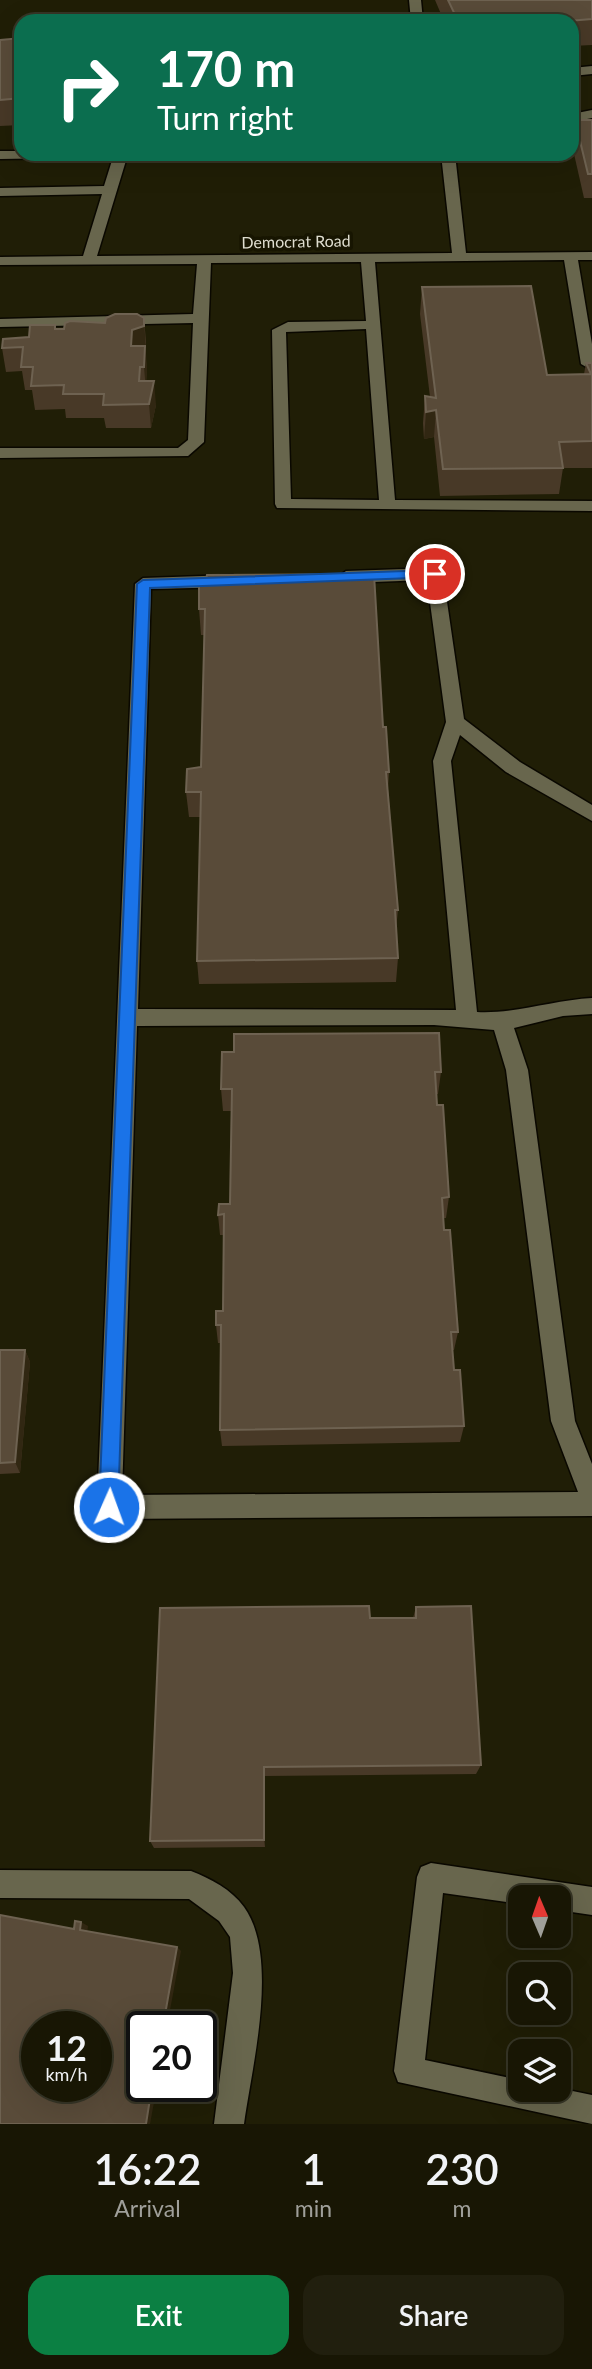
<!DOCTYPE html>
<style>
:root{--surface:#181604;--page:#211f0e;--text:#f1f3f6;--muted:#9f9f9a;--line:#363526;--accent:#0b8043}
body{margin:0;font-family:Lato,sans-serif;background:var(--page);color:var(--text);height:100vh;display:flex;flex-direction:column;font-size:26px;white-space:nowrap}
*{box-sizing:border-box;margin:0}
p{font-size:23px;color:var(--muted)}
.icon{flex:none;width:38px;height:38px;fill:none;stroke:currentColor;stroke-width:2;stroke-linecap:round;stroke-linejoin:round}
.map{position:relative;height:2124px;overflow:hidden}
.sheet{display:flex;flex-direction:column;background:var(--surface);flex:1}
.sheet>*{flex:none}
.guide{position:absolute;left:14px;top:14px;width:565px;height:147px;border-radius:21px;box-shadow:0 7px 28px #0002,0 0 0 2px var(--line);background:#0b6e4f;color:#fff;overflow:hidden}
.needle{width:46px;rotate:358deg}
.tools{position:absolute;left:508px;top:1885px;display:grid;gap:14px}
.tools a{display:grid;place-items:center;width:63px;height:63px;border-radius:14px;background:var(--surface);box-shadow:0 7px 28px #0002,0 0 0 2px var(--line);font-size:35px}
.speed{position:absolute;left:21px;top:2011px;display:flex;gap:14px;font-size:35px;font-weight:700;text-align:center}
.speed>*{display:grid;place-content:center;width:91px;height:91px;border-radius:50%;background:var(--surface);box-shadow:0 7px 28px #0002,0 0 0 2px var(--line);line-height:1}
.speed small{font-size:18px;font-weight:400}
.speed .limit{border:4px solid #111;border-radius:10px;background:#fff;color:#111}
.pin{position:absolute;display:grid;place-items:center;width:60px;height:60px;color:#fff;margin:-30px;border:4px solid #fff;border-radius:50%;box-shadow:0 2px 7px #0007}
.me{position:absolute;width:77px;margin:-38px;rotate:2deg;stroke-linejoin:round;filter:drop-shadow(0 0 5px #0008)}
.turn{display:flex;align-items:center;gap:24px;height:147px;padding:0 28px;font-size:32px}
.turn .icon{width:91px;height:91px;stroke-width:2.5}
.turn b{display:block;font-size:49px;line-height:60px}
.eta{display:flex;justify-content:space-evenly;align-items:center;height:119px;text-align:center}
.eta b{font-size:42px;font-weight:600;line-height:49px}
.button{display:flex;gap:14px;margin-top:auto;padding:14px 28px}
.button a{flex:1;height:80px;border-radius:21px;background:var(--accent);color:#fff;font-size:28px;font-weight:600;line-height:80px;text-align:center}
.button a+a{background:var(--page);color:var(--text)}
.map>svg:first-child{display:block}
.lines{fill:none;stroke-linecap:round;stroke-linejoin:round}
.minor-casing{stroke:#0a0800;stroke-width:3}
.minor{fill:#68664d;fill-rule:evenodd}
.wall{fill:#483927}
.shaded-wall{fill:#312712}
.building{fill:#594b39;stroke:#6e6251;stroke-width:2;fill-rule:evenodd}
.route{fill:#1a73e8;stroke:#114b97;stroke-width:2}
.labels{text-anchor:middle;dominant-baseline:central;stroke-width:7;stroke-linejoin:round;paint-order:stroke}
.far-street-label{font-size:16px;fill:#dfded0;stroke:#171501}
</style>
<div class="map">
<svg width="592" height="2124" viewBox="0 0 592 2124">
<rect width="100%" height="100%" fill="#201e06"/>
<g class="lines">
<g class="minor-casing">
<g id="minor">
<path d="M409 0H421L423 21H411Z"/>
<path d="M592 66V74L572 76V68Z"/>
<path d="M592 110V118L572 122V114Z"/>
<path d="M0 151H21V154H72L65 158 0 159Z"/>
<path d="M114 154H128L97 256 452 253 441 154H455L466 253 592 252V260H578L592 344V367L588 368 581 364 564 260 375 262 395 500 592 501V511L277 508 275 504 272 330 288 322 366 321 361 262 211 263 204 442 188 456 0 458V448H178L188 440 193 323 0 327V319L193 314 197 264 0 265V257L83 256 102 194 0 196V188L104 186ZM366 329 379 500 291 499 286 332Z"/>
<path d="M435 568 443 574 464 719 520 762 592 805V821L506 772 460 735 451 761 477 1012C516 1014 553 1000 592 998V1014L563 1016 514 1028 528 1070 575 1421 592 1464V1516L109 1519 100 1516 97 1507 135 584 143 578 233 575 241 581 233 587 151 589 138 1009 456 1010 433 761 446 722 427 580 346 583 338 577 346 571ZM434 1025 494 1030 506 1070 551 1421 578 1492 122 1495 137 1026Z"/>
<path d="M431 1863 592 1887V1915L558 1910V1897H520V1904L443 1893 425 2060 520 2080V2090L558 2088 592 2095V2124L398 2082 394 2071 417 1877 421 1867Z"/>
<path d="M0 1870 191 1871C211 1879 231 1889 244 1907 280 1957 252 2066 244 2124H214L233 1973 230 1937 219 1921 189 1899 0 1898Z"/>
</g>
</g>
<use href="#minor" class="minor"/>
</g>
<g class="wall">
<path d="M435 0H592V45L572 46V21H444Z"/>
<path d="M21 38V125L0 126V40Z"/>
<path d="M575 120H592V198H584L572 145Z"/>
<path d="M422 287 547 375 584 374 586 363H592V468H563L559 494 440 496 434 437 424 439 423 423 425 396 430 397 420 314Z"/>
<path d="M144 318 146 342 145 350 147 370 146 381 156 405 151 428H106L104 418H66L65 409 35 410 32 390H25L22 371 6 372 2 348 55 325 56 329H64Z"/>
<path d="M199 583 383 727 389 772 388 789 398 910 396 929 398 958 396 982 199 984 197 961 201 817H189L186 792 201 767 204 635H201L199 609Z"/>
<path d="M441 1072 438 1094H436L449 1197 446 1218H443L458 1332 454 1350H452L454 1370 464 1426 460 1442 222 1446 220 1430 221 1343H218L216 1325 223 1311 224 1235H220L218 1215 230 1204 231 1111H223L221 1089Z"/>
<path d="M0 1350H25L30 1362 20 1473 0 1474Z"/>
<path d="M416 1607 481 1765 476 1774 265 1776V1847L154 1848 150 1841 370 1618H413Z"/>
</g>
<g class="shaded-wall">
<path d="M144 318 147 370 146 391 144 367 131 346 132 330Z"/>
<path d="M154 381 156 405 151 428 149 404Z"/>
<path d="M436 410 434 437 424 439 426 412Z"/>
<path d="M25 1350 30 1362 20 1473 15 1462Z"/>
<path d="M264 1767 265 1776V1847L264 1840Z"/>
<path d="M81 1922 88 1926 87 1934 80 1930Z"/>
<path d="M177 1947 181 1951 167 2026H163Z"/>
<path d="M152 2086H157L150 2124H146Z"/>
</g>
<g class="building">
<path d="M448 0H592V19L568 21H458Z"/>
<path d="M21 38V98L0 100V40Z"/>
<path d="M575 120H592V174H588Z"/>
<path d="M531 286 547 375 591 374 586 363H592V441L559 442 563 468 443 469 436 410 426 412 425 396 436 398 422 287Z"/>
<path d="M115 314H137L144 318V326L132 330 131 346H145L144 367H140L139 381H154L149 404 103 405 104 394H63L64 385 31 386 33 367H21L23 347 2 348 3 339 29 337 30 325H55V329H64L65 323 70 321 105 323 106 318Z"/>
<path d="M374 574 383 727H386L389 772H386L398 910H395L398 958 197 961 201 792H186L187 769 201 767 205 609H199V583H205L207 575Z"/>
<path d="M439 1033 441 1072H435L437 1105H443L449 1197 442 1198 444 1230H450L458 1332H451L454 1370H460L464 1426 220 1430 221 1325H216V1311H223L224 1214 218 1215 219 1204H230L232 1089H221L222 1052H234V1034Z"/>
<path d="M0 1350H25L15 1462 0 1463Z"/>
<path d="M369 1606 370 1618H416V1607L471 1606 481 1765 264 1767V1840L150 1841 160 1608Z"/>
<path d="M0 1915 74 1929 75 1921 81 1922 80 1930 177 1947 163 2026H142V2086H152L146 2124H0ZM37 2026H96V2086H37Z"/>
</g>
<path class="route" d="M435 570 441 574 439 577 150 588 118 1507 116 1513 109 1516 102 1513 99 1507 137 584 143 580Z"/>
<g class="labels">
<g class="far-street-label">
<text transform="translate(296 241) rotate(-1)">Democrat Road</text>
</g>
</g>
</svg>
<div class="tools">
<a><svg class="needle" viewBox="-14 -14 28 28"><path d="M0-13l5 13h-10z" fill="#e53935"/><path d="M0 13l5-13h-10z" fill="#9f9f9a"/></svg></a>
<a><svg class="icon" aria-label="search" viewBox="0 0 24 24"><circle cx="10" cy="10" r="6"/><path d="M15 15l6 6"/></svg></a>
<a><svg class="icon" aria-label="layers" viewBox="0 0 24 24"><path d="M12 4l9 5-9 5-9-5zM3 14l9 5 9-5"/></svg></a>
</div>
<div class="speed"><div>12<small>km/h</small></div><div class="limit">20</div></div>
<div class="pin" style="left:435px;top:574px;background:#d93025"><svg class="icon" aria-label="arrive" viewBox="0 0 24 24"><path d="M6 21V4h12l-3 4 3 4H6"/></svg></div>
<svg class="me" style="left:109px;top:1507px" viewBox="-20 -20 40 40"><circle r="17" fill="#1a73e8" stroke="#fff" stroke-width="3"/><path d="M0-11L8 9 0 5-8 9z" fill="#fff"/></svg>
<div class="guide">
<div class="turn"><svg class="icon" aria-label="right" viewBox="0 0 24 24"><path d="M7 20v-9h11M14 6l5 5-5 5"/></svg><div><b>170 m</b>Turn right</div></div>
</div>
</div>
<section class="sheet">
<div class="eta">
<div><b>16:22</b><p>Arrival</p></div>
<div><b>1</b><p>min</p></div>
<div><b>230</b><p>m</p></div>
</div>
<div class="button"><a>Exit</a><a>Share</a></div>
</section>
